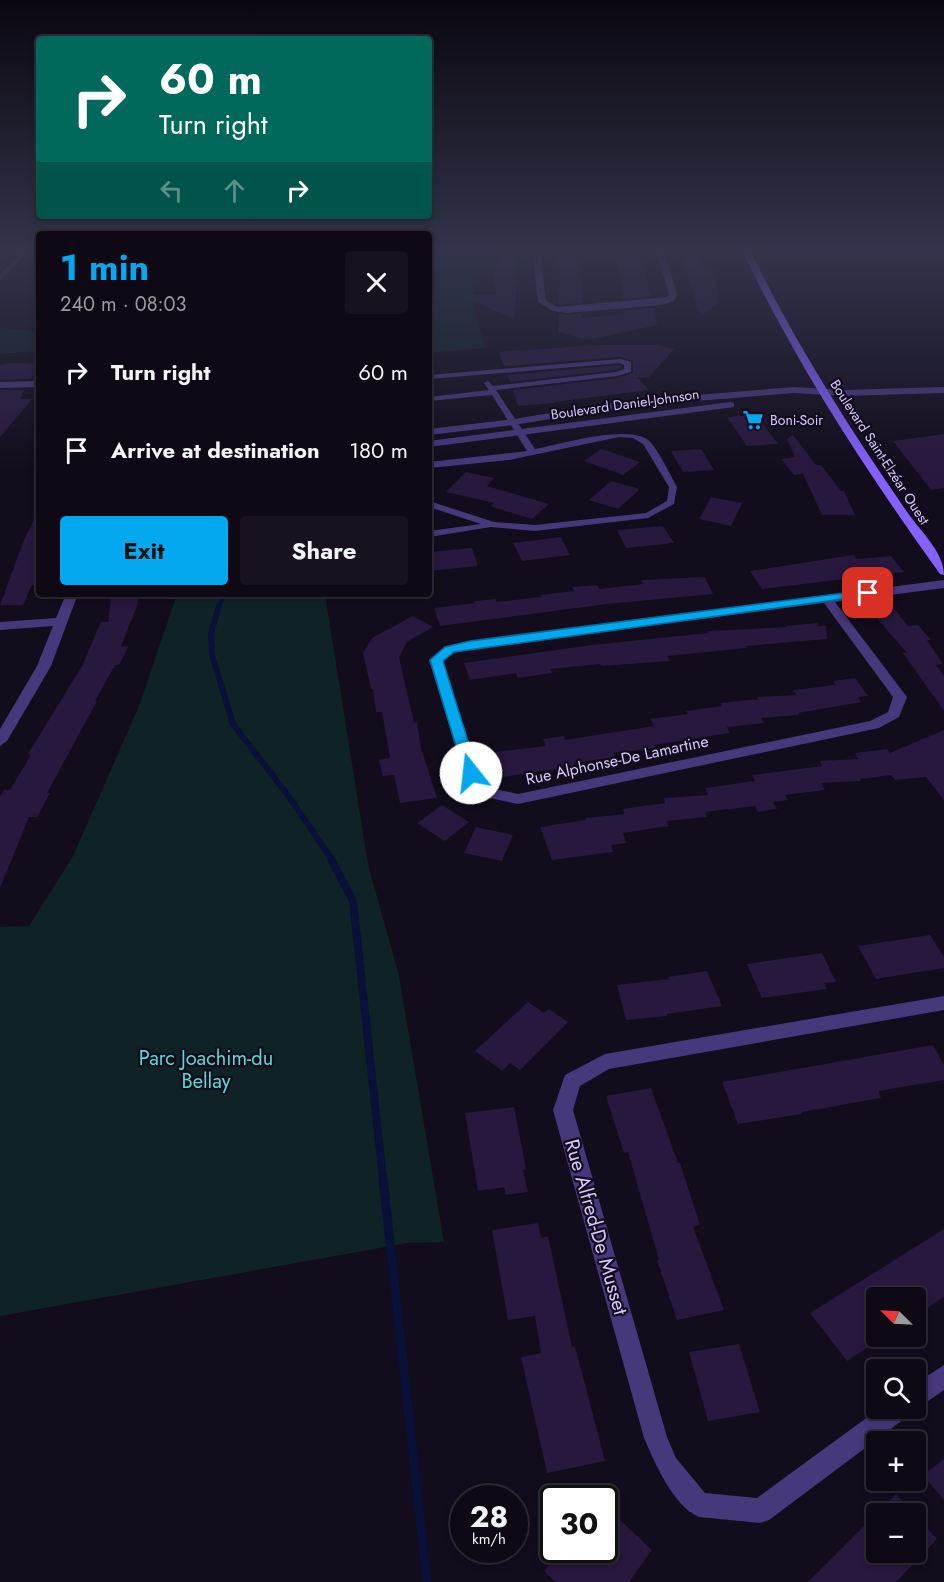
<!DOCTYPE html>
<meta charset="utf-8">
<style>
:root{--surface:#0e0915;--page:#17121e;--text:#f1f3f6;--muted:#9b9aa0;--line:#2e2a34;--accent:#03a8ef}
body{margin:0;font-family:Jost,sans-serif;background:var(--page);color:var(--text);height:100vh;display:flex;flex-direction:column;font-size:22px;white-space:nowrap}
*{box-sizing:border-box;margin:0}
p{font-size:20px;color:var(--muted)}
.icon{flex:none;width:33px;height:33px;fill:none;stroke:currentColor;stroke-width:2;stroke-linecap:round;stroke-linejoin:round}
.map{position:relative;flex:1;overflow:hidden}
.panel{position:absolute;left:36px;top:231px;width:396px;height:366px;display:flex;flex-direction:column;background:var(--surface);border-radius:6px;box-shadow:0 3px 9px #0003,0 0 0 2px var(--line)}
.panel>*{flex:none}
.guide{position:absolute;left:36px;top:36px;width:396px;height:183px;border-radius:6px;box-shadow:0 3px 9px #0003,0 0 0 2px var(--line);background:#00695c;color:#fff;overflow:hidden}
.needle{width:39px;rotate:294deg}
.tools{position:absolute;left:866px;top:1287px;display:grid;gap:12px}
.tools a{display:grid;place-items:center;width:60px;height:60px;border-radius:6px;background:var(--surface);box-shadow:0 3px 9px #0003,0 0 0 2px var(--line);font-size:30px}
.speed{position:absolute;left:450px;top:1485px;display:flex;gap:12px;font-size:30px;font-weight:700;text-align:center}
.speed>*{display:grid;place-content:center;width:78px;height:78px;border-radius:50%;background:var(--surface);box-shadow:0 3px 9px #0003,0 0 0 2px var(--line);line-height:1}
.speed small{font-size:15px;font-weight:400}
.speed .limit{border:3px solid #111;border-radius:9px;background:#fff;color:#111}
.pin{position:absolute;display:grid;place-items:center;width:51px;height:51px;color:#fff;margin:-26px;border-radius:12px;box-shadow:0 3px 9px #0006}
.me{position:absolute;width:66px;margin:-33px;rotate:344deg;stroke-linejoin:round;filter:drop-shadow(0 0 4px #0008)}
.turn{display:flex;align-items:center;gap:21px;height:126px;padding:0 24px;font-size:27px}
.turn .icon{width:78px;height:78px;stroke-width:2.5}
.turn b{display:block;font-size:42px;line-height:51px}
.lanes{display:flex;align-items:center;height:57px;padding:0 24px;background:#0003;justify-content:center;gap:30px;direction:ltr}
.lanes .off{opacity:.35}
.round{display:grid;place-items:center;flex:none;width:63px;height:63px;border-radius:6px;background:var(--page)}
.summary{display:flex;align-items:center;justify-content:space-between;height:102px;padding:0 24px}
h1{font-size:36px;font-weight:700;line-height:45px;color:var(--accent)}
.cta{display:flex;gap:12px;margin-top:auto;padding:12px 24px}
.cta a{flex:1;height:69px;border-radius:6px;background:var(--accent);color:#111;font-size:24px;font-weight:700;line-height:69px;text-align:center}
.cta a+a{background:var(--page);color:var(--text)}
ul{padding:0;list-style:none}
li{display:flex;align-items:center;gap:18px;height:78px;padding:0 24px}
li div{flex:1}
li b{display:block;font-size:22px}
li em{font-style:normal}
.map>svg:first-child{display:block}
.green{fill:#0f2226}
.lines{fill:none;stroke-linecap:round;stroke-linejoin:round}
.stream-far3{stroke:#091138;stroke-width:4.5}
.stream-far2{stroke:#091138;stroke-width:6}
.stream-far1{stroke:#091138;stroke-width:8}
.stream{stroke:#091138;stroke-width:9}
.building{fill:#27183d}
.lane{fill:#47377b;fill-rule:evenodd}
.street{fill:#47377b;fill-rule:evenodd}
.secondary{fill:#8460fd;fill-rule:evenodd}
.route{fill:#03a8ef;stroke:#026d9b;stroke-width:1.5}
.labels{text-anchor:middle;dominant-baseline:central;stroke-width:4.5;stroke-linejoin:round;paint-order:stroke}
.far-street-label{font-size:14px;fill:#d9c8fe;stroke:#120c1c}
.far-poi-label{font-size:14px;fill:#d9c8fe;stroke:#120c1c;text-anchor:start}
.street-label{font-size:16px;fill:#d9c8fe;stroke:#120c1c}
.near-park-label{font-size:20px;fill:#56dcd5;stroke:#120c1c}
.near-street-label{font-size:20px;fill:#d9c8fe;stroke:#120c1c}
</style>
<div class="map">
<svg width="944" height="1582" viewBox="0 0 944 1582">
<rect width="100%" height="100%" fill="#120c1c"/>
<g class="green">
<path d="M429 259 528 264 529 270H473V304L485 348 429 353Z"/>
<path d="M0 328 39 332V351L0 354Z"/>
<path d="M177 594H325L368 864 399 976 444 1242 408 1243 0 1316V927L29 926 73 856 139 706Z"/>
</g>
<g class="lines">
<path class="stream-far3" d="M218 608 225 594"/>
<path class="stream-far2" d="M219 606 211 633 212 655 233 724 287 794 332 860"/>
<path class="stream-far1" d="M331 859 353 901 383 1179"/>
<path class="stream" d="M383 1178 427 1582"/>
</g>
<g class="building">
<path d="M506 250H514L517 284 514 319 460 295H496L494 269Z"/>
<path d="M555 250H575V263H578L580 273H583L582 303 559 305 560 267H555Z"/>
<path d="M679 250H697L703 268 705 270H712L716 280 718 303 701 316Z"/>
<path d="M616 251 638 252 652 296 623 299Z"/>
<path d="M654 308 657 325 588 340 558 332 559 314H582L581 318 625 314 624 310Z"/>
<path d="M598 345H656L674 349 648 378 637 377 649 390 554 402 555 403 518 406 513 390 618 378 633 373V361L621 357 504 366 499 352Z"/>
<path d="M11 363 39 364V367L31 379 0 380V365Z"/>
<path d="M620 365 622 367 615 370 510 382 507 375Z"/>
<path d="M0 390H24L20 399H32L0 437Z"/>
<path d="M756 415 778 444 747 446 727 417Z"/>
<path d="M944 434V488L931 490 893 441Z"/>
<path d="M793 435 816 465H821L841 491H844L855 515H822L803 474 794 475 781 459 795 457 787 439Z"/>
<path d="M601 449 640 462 623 475 584 461Z"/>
<path d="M701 449 714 470 683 472 671 451Z"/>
<path d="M466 472 494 478 487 486 549 504 532 519 490 506 494 503 446 492Z"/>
<path d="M611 481 640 489 618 509 589 500Z"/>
<path d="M711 497 742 503 731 526 699 519Z"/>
<path d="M39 508V585H32L23 605H0L24 540Z"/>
<path d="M663 526 674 543 626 548 617 530Z"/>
<path d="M561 537 570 555 522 561 513 543Z"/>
<path d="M472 548 478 566 429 571V552Z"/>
<path d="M853 555 857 559 891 556 904 572 762 589 750 571Z"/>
<path d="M705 577 713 594 607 604 440 626 434 608 475 603V601L496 599V602L541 597 540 595 574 591 572 587 597 585 599 589 643 584 641 580Z"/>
<path d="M117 594H139L137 606 121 646 128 647 119 665H115L95 701H97L47 793H50L37 817H29L0 888V797L4 790H10L31 755 28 754 82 666 101 622H108L111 599 117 598Z"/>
<path d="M892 606 908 626 918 625 931 640H927L943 664 936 665 944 676V711L903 653H907L869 609Z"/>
<path d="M413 616 433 627 407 642 399 657 414 723 417 722 421 748 437 798 400 803 394 775 383 776 379 760 390 758 382 712H376L373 689H371L363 653 372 638Z"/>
<path d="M817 623 819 626H826L827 639 746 646 747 648 667 656 670 661 601 666 600 664 550 669 552 673 518 678 516 673 470 680 464 663 592 645 708 633 707 631 787 627 786 626Z"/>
<path d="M855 678 868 696 858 697 861 702 798 713 799 715 761 718 764 723 727 727 730 733 654 745 656 748 614 753 615 757 574 763 576 766 503 777 494 752 546 746 543 739 564 736 565 740 654 726 650 719 688 714 686 711 722 706 721 703 758 699 757 697 796 695 793 690 836 685 833 681Z"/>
<path d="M944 730V800L926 777 895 780 891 775 860 779 861 781 821 783 825 790 785 795 788 800 773 802 777 809 758 812 755 806 705 812 707 817 666 821 669 826 623 833 626 843 611 845 613 852 552 860 540 827 586 820V818L624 814 623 809 665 803 664 798 708 795 705 788 755 781 752 775 822 766 820 761 858 759 855 753 887 749 890 753Z"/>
<path d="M442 805 469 822 445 841 417 823Z"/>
<path d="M476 827 513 835 502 861 464 853Z"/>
<path d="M930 935 944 957V968L876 979 858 946Z"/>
<path d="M822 953 836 982 824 983 827 989 762 998 747 964Z"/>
<path d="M707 971 722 1006 667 1014V1016L626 1020 617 985 669 979 668 977Z"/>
<path d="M528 1002 544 1013 549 1009 568 1022 520 1070 510 1063 502 1071 475 1051Z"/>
<path d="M933 1045 944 1065V1080L878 1091 881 1098 802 1112V1114L738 1124 722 1082Z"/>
<path d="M651 1088 678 1163H680L700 1225 693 1227 724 1310 677 1320 657 1260H659L628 1152 624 1153 606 1096Z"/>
<path d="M514 1107 526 1169 523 1170 528 1192 506 1195 504 1187 478 1191 465 1113Z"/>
<path d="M538 1223 541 1238 548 1236 572 1347 575 1346 605 1461 547 1473 521 1357 541 1353 535 1316 508 1320 492 1230Z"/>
<path d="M944 1229V1297L915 1316V1298H876V1336H885L847 1361 810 1313Z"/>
<path d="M739 1344 760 1412 708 1421 689 1352Z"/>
<path d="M944 1459V1500L923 1475Z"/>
<path d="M896 1494 914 1514H877Z"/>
<path d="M604 1505 652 1550 629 1582H555L544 1571 561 1550H604Z"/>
<path d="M876 1514V1552H915V1514L937 1539 896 1582H808Z"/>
</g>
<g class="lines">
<g class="lane">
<path d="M0 250H24L27 252 24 254 0 253Z"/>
<path d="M621 359 631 362V372L617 376 496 390 535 449C560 444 628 424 648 440 657 447 671 476 677 487L674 504 648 518 535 531 491 527 429 537V531L481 524 429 507V501L494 522 535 525 646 513 667 501 669 487 643 444 633 438 619 437 509 460 429 468V462L527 451 492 395 429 401V397L489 390 484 383 488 381 493 386 616 372 624 369V365L620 363 429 379V375Z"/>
</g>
<g class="street">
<path d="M22 250H30L0 281V274Z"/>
<path d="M532 250H540L546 301 558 307 667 297 669 294 656 250H664L677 294 674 301 661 305 567 313 553 311 538 302Z"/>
<path d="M39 381V387L0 388V382Z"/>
<path d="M794 387 843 390 944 387V393L843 396 794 393 623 407 514 425 429 435V429L514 419 623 401Z"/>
<path d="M730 402 734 403V407L429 447V441Z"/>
<path d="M944 580V588L835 602 907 697 899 717 879 728 518 804 485 797 464 773 429 660 444 647 470 641ZM824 603 893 697 888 712 870 721 518 794 495 789 478 771 443 661 454 653 470 649Z"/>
<path d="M66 594H78L51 666 7 741 0 746V729L37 666 53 626 0 630V622L56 618Z"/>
<path d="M944 996V1010L609 1069 580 1086 573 1110 667 1437 676 1458 705 1493 757 1498 880 1408H911L908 1416 769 1520 760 1523 699 1517C673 1506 655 1463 644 1438L553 1110 565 1075 605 1054Z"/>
<path d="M944 1365V1390L915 1410 913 1408H915V1384Z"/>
</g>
<path class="secondary" d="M742 250H750C794 341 848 426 905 509 918 529 944 551 944 575L940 574C866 471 796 364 742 250Z"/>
</g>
<linearGradient id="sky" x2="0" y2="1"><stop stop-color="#0a070f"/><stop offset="0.53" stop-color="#33344b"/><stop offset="1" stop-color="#33344b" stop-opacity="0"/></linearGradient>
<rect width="944" height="471" fill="url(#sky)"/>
<path class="route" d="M868 590 872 591V595L454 652 443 661 478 773 471 777 464 773 430 660 445 647 470 641Z"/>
<defs>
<g id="supermarket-bare" transform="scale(1.62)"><path d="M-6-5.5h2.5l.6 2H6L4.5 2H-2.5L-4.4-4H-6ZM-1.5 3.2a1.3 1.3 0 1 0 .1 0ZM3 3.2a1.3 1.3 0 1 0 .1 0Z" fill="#03a8ef" stroke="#120c1c" stroke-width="2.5" paint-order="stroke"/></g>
</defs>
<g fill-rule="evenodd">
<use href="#supermarket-bare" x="753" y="420"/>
</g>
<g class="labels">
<g class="far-street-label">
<text transform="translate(625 404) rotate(-8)">Boulevard Daniel-Johnson</text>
<text transform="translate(880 452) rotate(57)">Boulevard Saint-Elzéar Ouest</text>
</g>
<g class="far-poi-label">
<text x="770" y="420">Boni-Soir</text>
</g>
<g class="street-label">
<text transform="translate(617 760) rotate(-12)">Rue Alphonse-De Lamartine</text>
</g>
<g class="near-park-label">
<text x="206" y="1058">Parc Joachim-du<tspan x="206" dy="23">Bellay</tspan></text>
</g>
<g class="near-street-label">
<text transform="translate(596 1227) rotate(74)">Rue Alfred-De Musset</text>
</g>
</g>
</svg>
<div class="tools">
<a><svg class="needle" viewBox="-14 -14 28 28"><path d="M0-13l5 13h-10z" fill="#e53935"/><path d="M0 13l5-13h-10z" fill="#9b9aa0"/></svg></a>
<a><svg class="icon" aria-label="search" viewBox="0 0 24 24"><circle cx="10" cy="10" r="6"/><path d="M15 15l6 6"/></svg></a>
<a>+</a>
<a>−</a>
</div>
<div class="speed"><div>28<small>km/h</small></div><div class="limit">30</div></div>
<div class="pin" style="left:868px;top:593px;background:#d93025"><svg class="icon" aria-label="arrive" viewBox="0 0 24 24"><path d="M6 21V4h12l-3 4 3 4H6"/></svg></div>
<svg class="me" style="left:471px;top:773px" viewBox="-20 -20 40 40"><circle r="19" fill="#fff"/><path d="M0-13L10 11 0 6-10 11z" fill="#03a8ef"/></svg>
<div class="guide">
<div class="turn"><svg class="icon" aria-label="right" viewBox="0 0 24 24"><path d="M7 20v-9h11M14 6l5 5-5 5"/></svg><div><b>60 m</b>Turn right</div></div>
<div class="lanes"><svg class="icon off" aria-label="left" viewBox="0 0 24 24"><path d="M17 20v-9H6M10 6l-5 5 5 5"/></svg><svg class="icon off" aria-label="ahead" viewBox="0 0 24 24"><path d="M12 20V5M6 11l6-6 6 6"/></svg><svg class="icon" aria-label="right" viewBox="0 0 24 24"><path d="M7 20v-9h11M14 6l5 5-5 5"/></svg></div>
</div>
<section class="panel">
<div class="summary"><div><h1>1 min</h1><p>240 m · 08:03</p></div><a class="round"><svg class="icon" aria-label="close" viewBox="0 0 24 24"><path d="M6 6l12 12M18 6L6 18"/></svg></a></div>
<ul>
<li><svg class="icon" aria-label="right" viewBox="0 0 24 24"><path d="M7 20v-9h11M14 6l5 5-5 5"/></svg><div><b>Turn right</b></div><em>60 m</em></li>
<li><svg class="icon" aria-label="arrive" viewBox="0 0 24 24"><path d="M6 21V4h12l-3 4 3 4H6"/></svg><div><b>Arrive at destination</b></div><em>180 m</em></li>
</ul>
<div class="cta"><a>Exit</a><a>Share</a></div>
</section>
</div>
